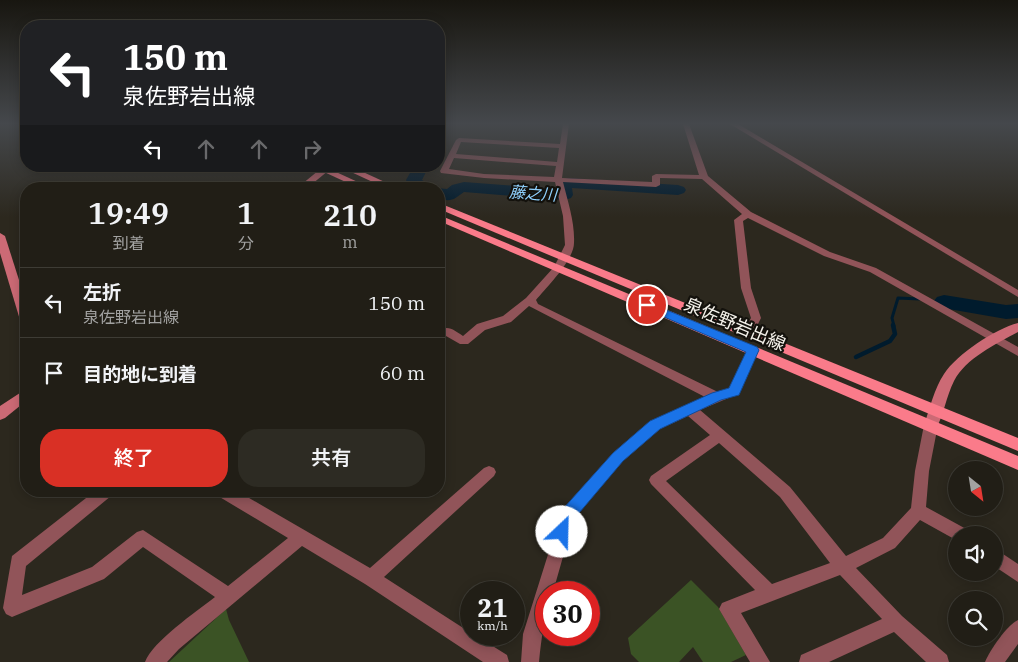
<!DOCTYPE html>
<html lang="ja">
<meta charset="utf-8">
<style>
:root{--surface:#211e16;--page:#2d2b23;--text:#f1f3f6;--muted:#a2a2a1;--line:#3e3c35;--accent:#d93025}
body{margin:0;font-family:"IBM Plex Serif","Noto Sans JP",serif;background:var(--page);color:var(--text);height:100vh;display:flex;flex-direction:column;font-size:19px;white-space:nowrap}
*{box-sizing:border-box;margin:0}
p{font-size:16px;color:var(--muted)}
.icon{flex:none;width:28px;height:28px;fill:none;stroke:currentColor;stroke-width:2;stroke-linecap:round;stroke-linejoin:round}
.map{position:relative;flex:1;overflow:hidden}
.details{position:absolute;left:20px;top:182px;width:425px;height:315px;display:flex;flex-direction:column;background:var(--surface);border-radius:20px;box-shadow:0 2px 12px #0003,0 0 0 1px var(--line)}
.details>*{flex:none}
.hud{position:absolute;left:20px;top:20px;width:425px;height:152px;border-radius:20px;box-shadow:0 2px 12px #0003,0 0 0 1px var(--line);background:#202124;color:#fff;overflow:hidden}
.needle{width:32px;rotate:150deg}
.controls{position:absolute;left:948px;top:461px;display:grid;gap:10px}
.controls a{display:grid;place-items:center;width:55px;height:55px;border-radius:50%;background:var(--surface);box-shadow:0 2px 12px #0003,0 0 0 1px var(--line);font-size:25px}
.speed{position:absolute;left:460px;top:581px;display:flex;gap:10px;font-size:25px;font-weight:700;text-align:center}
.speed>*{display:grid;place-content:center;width:65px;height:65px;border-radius:50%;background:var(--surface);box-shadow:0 2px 12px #0003,0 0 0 1px var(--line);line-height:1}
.speed small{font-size:12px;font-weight:400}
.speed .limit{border:8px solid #d22;background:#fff;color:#111}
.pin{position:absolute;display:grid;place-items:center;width:42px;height:42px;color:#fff;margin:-21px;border:2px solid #fff;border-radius:50%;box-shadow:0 1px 5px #0007}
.me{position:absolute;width:55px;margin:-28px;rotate:24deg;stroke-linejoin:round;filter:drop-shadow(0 0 4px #0008)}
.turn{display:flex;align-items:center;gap:18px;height:105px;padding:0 20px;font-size:22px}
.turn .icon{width:65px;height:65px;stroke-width:2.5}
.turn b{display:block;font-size:35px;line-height:42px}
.lanes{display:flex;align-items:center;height:48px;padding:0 20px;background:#0003;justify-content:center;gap:25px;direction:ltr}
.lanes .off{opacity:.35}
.eta{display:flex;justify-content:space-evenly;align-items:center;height:85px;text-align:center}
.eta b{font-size:30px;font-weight:600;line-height:35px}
.button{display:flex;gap:10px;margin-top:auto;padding:10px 20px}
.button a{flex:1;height:58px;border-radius:20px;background:var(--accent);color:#fff;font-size:20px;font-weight:600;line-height:58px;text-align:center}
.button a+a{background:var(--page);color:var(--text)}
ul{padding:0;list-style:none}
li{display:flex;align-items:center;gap:15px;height:70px;padding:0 20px;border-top:1px solid var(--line)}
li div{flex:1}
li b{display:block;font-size:19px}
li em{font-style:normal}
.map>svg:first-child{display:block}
.green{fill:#3b5325}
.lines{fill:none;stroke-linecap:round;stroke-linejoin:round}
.stream-far1{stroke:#001b2d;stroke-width:3}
.stream{stroke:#001b2d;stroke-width:4.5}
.river{fill:#001b2d;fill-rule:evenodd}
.street{fill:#915459;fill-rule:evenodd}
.secondary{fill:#cc6a75;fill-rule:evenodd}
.primary{fill:#fa7b8a;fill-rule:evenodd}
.route{fill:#1a73e8;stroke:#114b97}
.labels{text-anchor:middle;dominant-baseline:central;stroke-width:4.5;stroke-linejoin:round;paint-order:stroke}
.far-water-label{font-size:16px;font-style:italic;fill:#8fd0fd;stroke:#13110c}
.street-label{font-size:18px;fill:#f4f1ea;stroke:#13110c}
</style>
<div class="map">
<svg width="1018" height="662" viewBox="0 0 1018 662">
<rect width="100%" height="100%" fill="#2c281e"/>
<g class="green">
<path d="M691 580 718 607 746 655 731 662H703L693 647 679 662H639L631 654 628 638Z"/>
<path d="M226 609 229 620 249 662H169Z"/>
</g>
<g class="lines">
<path class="stream-far1" d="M894 326 892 318 898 298 920 299"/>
<path class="stream" d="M856 357 890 341 895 334 893 325"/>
<g class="river">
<path d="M414 166H429L422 180 436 188 447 189 452 185 464 182 556 189V184L558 181 568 178 678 185 684 187 686 190 684 193 678 195 572 188 573 195 571 198 565 200 464 192C454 199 451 203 439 198V189C427 189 411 193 406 180Z"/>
<path d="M944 295 1006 305 1018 304V318L1006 319 937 307 933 302 937 297Z"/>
</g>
<g class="street">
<path d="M563 124H569L562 178 652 182V176L656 174 699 175 683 124H689L708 176 751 212 830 252 876 268 1018 347V356L870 272 824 256 748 218 743 221 751 288 761 318 752 336H744L742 333 751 318 741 288 734 220 742 214 702 179 660 178V185L656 187 563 182C568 202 575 223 574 243 574 260 546 288 536 300L538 304 718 392 729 388 749 347H757L759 350 738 394 700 410 790 487 846 556 883 538 911 508 915 471 924 425 926 421 931 420 936 421 938 425 929 471 926 507 968 530 970 535H956V540L920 520 895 548 856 568 902 616 947 655 949 662H926L894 632 829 662H799L801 655 882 619 840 575 741 613 770 662H750L719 609 722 603 755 590 651 484 649 480 651 476 710 435 688 416 660 429 623 461 574 518 553 592H546C546 616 541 638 539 662H521L523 634 562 510 613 453 650 421 705 397 529 306 511 322 485 330 468 344H460L446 336 439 340V331C448 324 455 331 463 336L477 324 503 316 526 298 554 267 565 245 563 216 555 182 484 178 441 173 440 171 456 140 459 138 560 144ZM461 142 559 148 557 162 456 154ZM454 158 556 166 554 177 484 174 449 169ZM719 443 780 497 830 563 772 584 666 481Z"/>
<path d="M730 124H738L1018 290V297Z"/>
<path d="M489 466 494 468 496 472 494 476 384 577 471 633V635H475L507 655 509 662H483L365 584 302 546 179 649 167 662H145C153 641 196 612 215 597L143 547 104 579 12 617 6 614 3 608 12 556 95 491H113L111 496 26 566 22 595 92 567 137 532 143 530 228 586 288 538 218 496 216 491H237L370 568 484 468Z"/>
<path d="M994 548 1018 564V582L994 566Z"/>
<path d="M1018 620V644L1005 662H985C990 650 1007 625 1018 620Z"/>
</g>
<g class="secondary">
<path d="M324 166H334L306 189H296Z"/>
<path d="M0 233 5 236 26 302V324L20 320 0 253Z"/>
<path d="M1018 323V332C996 344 966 358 954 381 946 397 944 414 936 429L931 431 926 429 924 425C930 408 934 389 944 374 957 354 995 329 1018 323Z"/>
<path d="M26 389V401L5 418 0 420V406Z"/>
</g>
<g class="primary">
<path d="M311 166H323L373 189H361Z"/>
<path d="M338 166H350L400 189H388Z"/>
<path d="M439 203 1018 438V451L439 209Z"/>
<path d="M439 215 1018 456V470L439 221Z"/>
</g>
</g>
<linearGradient id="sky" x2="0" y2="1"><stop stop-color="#181610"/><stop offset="0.57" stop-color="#45484c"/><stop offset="1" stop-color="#45484c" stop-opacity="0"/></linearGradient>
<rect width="1018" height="217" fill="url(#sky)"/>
<path class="route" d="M647 302 757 347 759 350 739 395 721 400 660 429 623 461 574 519 568 538 562 540 557 538 554 532 562 510 613 453 650 421 712 393 729 388 746 352 643 308 641 305Z"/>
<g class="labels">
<g class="far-water-label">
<text transform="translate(533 193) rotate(4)">藤之川</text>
</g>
<g class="street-label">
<text transform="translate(735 324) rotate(23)">泉佐野岩出線</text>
</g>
</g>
</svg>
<div class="controls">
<a><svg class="needle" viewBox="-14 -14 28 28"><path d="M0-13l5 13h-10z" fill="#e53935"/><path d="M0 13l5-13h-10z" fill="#a2a2a1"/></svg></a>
<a><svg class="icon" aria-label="sound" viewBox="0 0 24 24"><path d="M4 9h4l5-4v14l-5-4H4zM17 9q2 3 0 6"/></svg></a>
<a><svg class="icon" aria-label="search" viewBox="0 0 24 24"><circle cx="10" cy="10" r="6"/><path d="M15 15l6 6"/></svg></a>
</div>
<div class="speed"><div>21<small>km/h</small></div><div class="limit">30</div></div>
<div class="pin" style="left:647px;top:305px;background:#d93025"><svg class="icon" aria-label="arrive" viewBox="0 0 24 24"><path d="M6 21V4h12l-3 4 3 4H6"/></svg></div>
<svg class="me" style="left:562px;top:532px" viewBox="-20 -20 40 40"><circle r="19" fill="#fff"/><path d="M0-13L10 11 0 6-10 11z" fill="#1a73e8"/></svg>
<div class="hud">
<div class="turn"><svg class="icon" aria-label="left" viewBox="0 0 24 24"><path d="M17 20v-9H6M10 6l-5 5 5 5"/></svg><div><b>150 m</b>泉佐野岩出線</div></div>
<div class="lanes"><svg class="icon" aria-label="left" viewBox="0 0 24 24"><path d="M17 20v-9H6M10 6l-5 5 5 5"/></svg><svg class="icon off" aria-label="ahead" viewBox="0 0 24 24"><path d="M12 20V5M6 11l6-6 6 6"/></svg><svg class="icon off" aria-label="ahead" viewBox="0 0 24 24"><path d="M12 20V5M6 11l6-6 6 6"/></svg><svg class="icon off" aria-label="right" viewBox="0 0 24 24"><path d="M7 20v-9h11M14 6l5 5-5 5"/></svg></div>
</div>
<section class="details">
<div class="eta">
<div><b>19:49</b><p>到着</p></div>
<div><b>1</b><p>分</p></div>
<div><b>210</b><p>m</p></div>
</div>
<ul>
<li><svg class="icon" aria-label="left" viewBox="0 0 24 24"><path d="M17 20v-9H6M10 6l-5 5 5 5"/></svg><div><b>左折</b><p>泉佐野岩出線</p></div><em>150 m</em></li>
<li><svg class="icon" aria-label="arrive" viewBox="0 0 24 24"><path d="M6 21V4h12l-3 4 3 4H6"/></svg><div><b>目的地に到着</b></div><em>60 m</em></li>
</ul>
<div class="button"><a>終了</a><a>共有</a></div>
</section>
</div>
